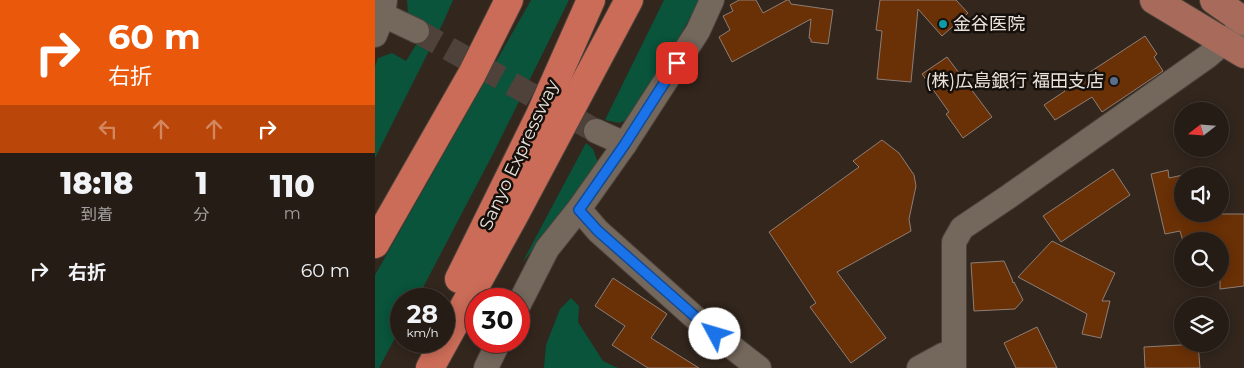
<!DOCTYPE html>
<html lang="ja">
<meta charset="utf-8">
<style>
:root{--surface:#261c16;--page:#322923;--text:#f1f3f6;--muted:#a4a1a1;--line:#423a35}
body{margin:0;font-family:Montserrat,"Noto Sans JP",sans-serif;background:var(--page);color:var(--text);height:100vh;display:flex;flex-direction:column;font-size:19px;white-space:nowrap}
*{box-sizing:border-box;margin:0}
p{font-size:16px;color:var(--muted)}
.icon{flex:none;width:28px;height:28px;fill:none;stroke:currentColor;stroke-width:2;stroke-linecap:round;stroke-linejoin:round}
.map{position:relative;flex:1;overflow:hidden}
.sheet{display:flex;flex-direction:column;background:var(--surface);width:375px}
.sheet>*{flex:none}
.guide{background:#ea580c;color:#fff;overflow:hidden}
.needle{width:32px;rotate:253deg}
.tools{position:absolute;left:799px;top:102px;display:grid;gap:10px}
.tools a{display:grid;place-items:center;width:55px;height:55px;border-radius:50%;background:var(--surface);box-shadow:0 2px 12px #0003,0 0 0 1px var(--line);font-size:25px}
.speed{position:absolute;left:15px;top:288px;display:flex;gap:10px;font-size:25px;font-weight:700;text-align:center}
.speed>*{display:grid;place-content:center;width:65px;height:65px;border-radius:50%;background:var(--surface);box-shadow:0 2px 12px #0003,0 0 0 1px var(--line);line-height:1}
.speed small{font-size:12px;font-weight:400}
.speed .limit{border:8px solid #d22;background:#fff;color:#111}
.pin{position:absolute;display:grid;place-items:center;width:42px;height:42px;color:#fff;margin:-21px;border-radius:10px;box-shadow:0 2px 8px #0006}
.me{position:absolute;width:55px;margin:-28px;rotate:309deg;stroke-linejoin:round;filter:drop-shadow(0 0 4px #0008)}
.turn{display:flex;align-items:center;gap:18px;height:105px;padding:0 25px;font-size:22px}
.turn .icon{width:65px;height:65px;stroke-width:2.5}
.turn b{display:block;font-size:35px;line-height:42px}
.lanes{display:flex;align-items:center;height:48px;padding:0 25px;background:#0003;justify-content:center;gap:25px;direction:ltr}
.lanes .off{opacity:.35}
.eta{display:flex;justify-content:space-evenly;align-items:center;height:85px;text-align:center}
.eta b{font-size:30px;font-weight:800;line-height:35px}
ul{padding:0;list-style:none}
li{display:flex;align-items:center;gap:15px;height:65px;padding:0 25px}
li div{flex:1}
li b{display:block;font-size:19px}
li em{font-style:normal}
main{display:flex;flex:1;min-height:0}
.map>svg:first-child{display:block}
.green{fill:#09543b}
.building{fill:#6a3006;stroke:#8e7e76}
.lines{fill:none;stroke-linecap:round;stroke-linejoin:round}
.minor-tunnel{stroke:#4e423a;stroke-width:24;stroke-dasharray:24 12;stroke-linecap:butt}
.minor-casing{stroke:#4b423a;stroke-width:26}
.major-casing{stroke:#4b423a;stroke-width:30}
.highway-casing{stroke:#4b423a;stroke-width:30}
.minor{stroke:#74675c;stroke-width:24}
.major{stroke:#a86a5a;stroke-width:28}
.highway{stroke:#ca6c58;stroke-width:28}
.route-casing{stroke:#114b97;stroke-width:12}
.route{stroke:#1a73e8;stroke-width:9}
.culture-dot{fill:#0f9aa8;stroke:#16100c;stroke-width:2}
.service-dot{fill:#5c6f8a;stroke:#16100c;stroke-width:2}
.labels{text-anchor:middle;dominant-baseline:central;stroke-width:5;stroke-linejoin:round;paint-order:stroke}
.poi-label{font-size:18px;fill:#eae2dc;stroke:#16100c;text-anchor:start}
.street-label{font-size:18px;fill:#eae2dc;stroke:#16100c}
</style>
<main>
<section class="sheet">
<div class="guide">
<div class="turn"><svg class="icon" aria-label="right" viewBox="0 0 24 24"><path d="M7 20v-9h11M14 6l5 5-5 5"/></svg><div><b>60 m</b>右折</div></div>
<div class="lanes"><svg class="icon off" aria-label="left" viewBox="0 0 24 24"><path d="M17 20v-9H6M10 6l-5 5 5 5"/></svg><svg class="icon off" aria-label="ahead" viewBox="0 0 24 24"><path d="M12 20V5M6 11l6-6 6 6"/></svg><svg class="icon off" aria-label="ahead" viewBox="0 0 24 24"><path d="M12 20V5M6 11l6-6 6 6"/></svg><svg class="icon" aria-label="right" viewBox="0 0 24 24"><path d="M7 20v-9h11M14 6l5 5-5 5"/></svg></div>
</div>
<div class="eta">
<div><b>18:18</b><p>到着</p></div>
<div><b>1</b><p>分</p></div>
<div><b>110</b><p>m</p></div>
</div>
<ul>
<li><svg class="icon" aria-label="right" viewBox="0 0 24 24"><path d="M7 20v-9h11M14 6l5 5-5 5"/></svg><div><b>右折</b></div><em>60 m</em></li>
</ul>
</section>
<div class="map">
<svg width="869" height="368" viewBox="0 0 869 368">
<rect width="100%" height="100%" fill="#32261d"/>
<g class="green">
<path d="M32 0H78L68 23 0 158V66L3 58 17 53 31 61 52 27 33 14Z"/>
<path d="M156 0H194L119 152 42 299H26V327L4 368H0V275Z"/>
<path d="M289 0H325L259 117 244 123 230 120Z"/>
<path d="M211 143 218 149 223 163 204 194 147 263Z"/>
<path d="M196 298 204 306 203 322 228 361 243 368H169L171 345 185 309Z"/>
</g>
<g class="building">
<path d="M364 0H381L388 13 412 0H414L416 4 458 10 453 44 436 42V39L434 38 436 19 357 62 344 37 355 30 348 16 358 11 355 5Z"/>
<path d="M505 0H581L593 13 567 36 543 9 536 82 502 79 507 31 501 30Z"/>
<path d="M770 36 782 54 779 57 788 71 727 112 717 97 680 120 669 105 690 91 689 89Z"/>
<path d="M572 57 617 117 588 138 571 114 574 112 547 74Z"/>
<path d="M507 140 524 153 539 175 541 186 534 219 536 231 462 272 511 338 476 363 435 307 441 303 394 232 484 167 478 161Z"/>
<path d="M738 169 755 195 686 242 668 216Z"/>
<path d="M793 170 794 178 808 175V214H869V286L845 289V241H808L805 231 790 234 776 174Z"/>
<path d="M677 241 740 273 727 301H735L726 338 707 334 712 314 643 277Z"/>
<path d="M629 261 637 279 638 283 639 282 648 300 640 309 599 311 596 263Z"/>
<path d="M238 278 292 314 276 338 324 368H273L237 345 250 326 220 306Z"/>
<path d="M662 327 682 368H641L629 343Z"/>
<path d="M823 344 825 368H770L769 347Z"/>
</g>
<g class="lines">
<path class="minor-tunnel" d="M42 31 221 131"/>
<g class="minor-casing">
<g id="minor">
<path d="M8 15 42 31"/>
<path d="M0 35 8 15 10 0"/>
<path d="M221 131 250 144"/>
<path d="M204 209 223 231 326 323 384 368"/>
<path d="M144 304 172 249 204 209 250 144 323 31 337 0"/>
<path d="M111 368 124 341"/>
<path d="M544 368 568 355 579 351"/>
<path d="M579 368V242L587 228 633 197 833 56 862 31"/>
</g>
</g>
<g class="major-casing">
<g id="major">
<path d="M779 0 869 54"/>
<path d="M839 0 869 21"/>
</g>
</g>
<g class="highway-casing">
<g id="highway">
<path d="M0 244 97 74 134 0"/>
<path d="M84 279 165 115 216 0"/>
<path d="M55 368 139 216 254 0"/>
</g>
</g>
<use href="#minor" class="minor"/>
<use href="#major" class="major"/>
<use href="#highway" class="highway"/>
</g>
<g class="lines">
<g class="route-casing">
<path id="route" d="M302 63 250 144 204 210 223 231 340 334"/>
</g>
<use href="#route" class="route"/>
</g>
<circle class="culture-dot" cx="568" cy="24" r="5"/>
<circle class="service-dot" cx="739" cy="81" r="5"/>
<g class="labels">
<g class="poi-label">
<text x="578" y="24">金谷医院</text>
<text x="729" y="81" text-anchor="end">(株)広島銀行 福田支店</text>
</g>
<g class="street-label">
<text transform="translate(144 155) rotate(-65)">Sanyo Expressway</text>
</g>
</g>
</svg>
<div class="tools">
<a><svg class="needle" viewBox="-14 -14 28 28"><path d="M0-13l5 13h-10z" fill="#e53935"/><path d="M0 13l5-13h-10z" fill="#a4a1a1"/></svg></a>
<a><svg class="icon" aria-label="sound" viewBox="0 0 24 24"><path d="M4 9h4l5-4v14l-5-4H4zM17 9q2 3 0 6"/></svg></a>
<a><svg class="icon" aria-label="search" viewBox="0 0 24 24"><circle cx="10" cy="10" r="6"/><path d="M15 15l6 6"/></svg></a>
<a><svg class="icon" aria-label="layers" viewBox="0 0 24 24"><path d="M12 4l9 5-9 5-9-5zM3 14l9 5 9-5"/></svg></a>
</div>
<div class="speed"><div>28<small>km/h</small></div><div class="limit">30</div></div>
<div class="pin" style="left:302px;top:63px;background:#d93025"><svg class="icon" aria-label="arrive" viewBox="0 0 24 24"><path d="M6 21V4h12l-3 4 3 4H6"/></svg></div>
<svg class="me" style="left:340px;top:334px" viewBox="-20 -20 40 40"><circle r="19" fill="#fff"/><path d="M0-13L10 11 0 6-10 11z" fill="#1a73e8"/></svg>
</div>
</main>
